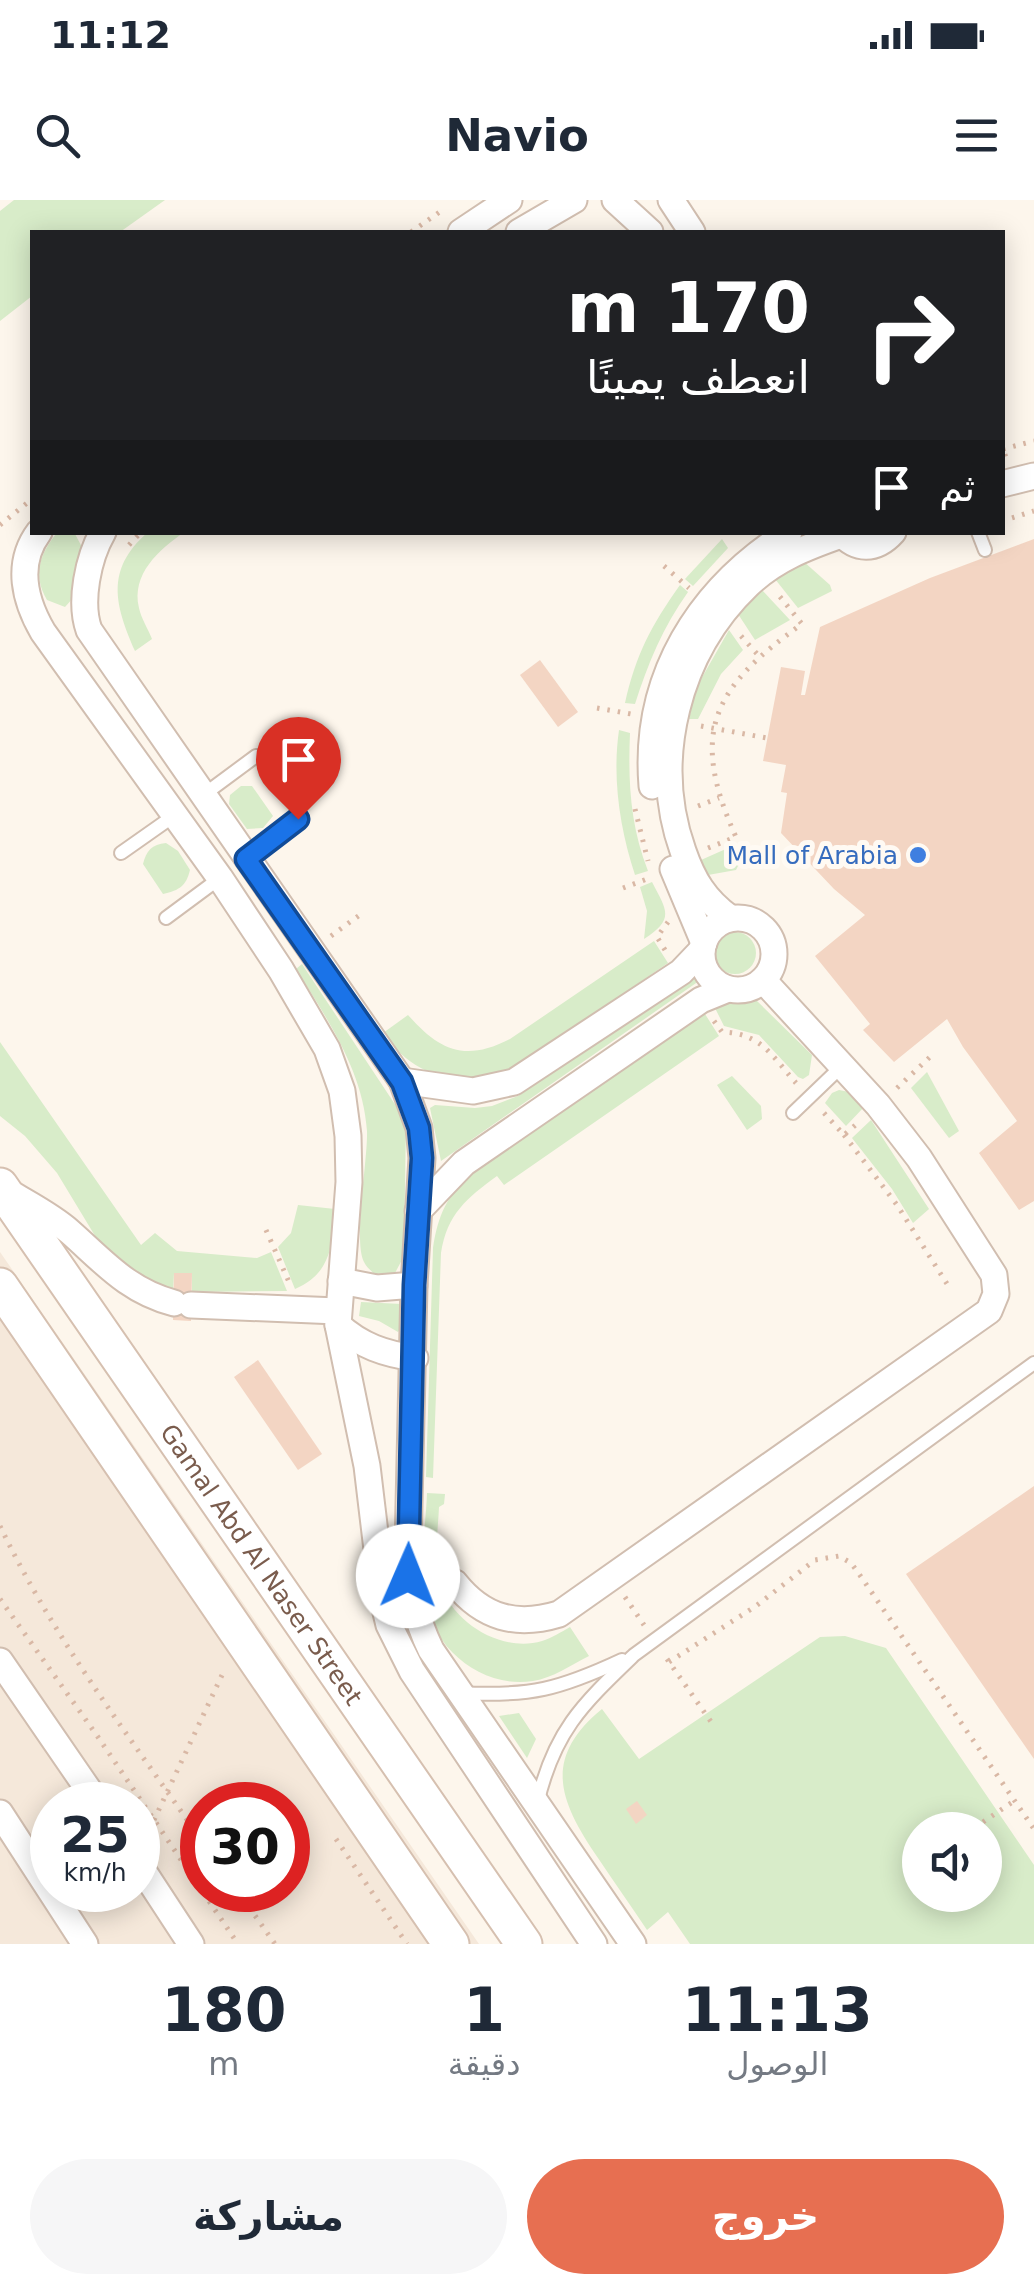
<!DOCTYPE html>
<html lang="ar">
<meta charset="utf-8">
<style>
:root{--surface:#fff;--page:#f6f6f7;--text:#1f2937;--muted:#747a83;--accent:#e76f51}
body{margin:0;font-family:"DejaVu Sans","Noto Naskh Arabic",sans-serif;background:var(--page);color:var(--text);direction:rtl;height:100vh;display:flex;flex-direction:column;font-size:38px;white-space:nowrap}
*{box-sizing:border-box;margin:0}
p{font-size:32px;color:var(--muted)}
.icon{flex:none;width:55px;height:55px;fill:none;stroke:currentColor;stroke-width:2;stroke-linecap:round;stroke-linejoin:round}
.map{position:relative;height:1744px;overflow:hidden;direction:ltr}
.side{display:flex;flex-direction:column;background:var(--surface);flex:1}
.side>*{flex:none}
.hud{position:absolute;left:30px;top:30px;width:975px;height:305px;border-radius:0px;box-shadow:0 5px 25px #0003;direction:rtl;background:#202124;color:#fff;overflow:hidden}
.fabs{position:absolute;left:902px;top:1612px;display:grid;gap:20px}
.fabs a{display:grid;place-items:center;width:100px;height:100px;border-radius:50%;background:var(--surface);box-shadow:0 5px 25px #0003;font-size:50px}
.speed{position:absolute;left:30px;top:1582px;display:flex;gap:20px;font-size:50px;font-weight:700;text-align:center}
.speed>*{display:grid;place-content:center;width:130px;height:130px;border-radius:50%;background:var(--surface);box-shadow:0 5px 25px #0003;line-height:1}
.speed small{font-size:25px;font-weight:400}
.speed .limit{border:15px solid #d22;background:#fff;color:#111}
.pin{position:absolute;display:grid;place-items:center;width:85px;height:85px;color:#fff;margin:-102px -42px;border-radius:50% 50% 50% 0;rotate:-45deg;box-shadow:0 0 10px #0007}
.pin .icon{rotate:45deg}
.me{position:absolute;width:110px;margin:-55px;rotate:1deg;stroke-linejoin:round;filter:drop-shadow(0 0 8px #0008)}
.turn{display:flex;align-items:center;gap:35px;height:210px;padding:0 30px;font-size:45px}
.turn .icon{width:130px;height:130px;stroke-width:2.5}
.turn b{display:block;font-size:70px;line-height:85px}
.then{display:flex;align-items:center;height:95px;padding:0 30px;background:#0003;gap:20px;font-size:38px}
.eta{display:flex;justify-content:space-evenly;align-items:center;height:170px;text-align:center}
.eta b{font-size:60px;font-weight:700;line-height:70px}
.primary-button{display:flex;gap:20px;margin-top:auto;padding:20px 30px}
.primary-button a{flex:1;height:115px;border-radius:60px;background:var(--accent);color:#fff;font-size:40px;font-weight:700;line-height:115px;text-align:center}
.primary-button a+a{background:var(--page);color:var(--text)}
.status{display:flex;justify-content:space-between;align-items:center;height:70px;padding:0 50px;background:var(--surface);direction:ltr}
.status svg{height:28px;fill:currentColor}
header{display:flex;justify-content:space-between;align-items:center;height:130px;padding:0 30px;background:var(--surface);font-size:45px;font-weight:700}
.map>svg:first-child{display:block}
.residential{fill:#f5e8da;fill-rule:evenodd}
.green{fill:#d8ecc9;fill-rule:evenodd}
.building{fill:#f3d5c3}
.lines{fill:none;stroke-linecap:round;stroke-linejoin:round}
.service-casing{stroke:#d1beb0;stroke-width:16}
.minor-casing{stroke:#d1beb0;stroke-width:29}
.secondary-casing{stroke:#d6c0b0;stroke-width:39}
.path{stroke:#d9b8a5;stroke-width:5;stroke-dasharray:2.5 8;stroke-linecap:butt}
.service{stroke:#fff;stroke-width:12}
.minor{stroke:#fff;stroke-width:25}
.secondary{stroke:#fff;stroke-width:35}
.route-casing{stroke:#114b97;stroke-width:25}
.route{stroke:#1a73e8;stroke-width:18}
.shop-dot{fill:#3f7fe0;stroke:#fffaf3;stroke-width:4}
.labels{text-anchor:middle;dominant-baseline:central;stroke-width:10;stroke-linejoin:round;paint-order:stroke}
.shop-label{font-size:25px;fill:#366cbe;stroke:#fffaf3;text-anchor:end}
.street-label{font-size:25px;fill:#7a5c4d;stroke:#fffaf3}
</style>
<div class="status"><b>11:12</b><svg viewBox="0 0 49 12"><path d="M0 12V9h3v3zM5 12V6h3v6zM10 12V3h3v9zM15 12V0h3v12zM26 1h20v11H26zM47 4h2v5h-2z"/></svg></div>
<header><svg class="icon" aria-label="menu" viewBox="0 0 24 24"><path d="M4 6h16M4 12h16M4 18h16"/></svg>Navio<svg class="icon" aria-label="search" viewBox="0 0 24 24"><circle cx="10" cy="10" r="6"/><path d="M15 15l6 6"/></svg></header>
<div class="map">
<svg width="1034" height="1744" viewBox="0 0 1034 1744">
<rect width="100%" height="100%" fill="#fdf6ec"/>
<path class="residential" d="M0 1052 479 1744H0ZM52 1605H138V1690H52ZM202 1605H288V1690H202Z"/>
<g class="green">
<path d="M14 0H165L120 32H32V96L0 121V11Z"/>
<path d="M57 333 75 334 82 347 73 398 65 407 47 400C32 375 40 353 57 333Z"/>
<path d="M147 333H183C159 350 131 374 139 408 141 418 148 429 152 439L135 451C115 405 105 370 147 333Z"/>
<path d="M722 339 728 348 693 386 685 379Z"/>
<path d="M803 361 830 385 832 391 798 408 775 379Z"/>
<path d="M680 385 688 392C663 427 648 463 635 504L625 503C636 454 651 426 680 385Z"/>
<path d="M762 390 790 420 755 440 738 414Z"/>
<path d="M729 430 743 450 721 474 698 519H689L696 488Z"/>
<path d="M619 530 630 533C628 581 630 625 648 671L635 675C620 629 612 579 619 530Z"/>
<path d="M241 586H252L273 616 263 628 247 629 229 604 230 595Z"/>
<path d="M166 643 178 651 190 670C186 686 180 690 163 694L143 664C146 651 152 644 166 643Z"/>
<path d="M728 648 740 662 736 670 708 675 701 660Z"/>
<path d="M652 682C667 711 675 719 644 739L647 711 640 687Z"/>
<circle cx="735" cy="753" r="21"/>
<path d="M654 741 668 763 512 870C462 890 414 878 383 833L408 815C440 851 465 862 510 839Z"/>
<path d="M302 764 406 921 404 1056 395 1073 374 1074C371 1070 366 1067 364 1062 353 1042 368 959 367 931 363 870 327 819 296 769Z"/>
<path d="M695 776 699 781 441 961 430 908 435 905 475 908 492 906 518 896Z"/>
<path d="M735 799 757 801 812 855 809 875 803 879 798 877 759 835 724 826 715 808Z"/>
<path d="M705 814 719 836 504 985 497 976C467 998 447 1014 441 1053L433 1278 426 1277 433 1048C438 1015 447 995 473 972Z"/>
<path d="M0 842 141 1045 155 1033 177 1051 257 1058 271 1052 287 1091 192 1092V1074L174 1073 173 1094 159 1092 106 1054 57 973 25 936 0 916Z"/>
<path d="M927 872 959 931 949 938 911 888Z"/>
<path d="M732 876 761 906 762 919 747 930 717 885Z"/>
<path d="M839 890 849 892 864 907 846 926 825 903 832 893Z"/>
<path d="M871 920 929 1009 913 1023 892 989 852 938Z"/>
<path d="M298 1005 335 1009C333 1044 331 1074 295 1089L278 1047 291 1033Z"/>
<path d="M361 1102 402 1104 401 1128 398 1132 379 1121 359 1116Z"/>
<path d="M427 1293 445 1294 444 1304 439 1307C438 1332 433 1361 441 1385 453 1423 502 1453 542 1441 552 1438 561 1432 570 1427L589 1456C571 1465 553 1478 533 1481 479 1489 431 1446 423 1394 419 1363 426 1325 427 1293Z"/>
<path d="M845 1436 886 1448 1034 1665V1744H690L668 1712 647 1730C631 1706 614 1682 598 1658 560 1602 541 1559 602 1509L639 1559 820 1437ZM920 1630H985V1695H920Z"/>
<path d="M519 1513 536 1539 527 1558 499 1516Z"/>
</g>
<g class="building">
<path d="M1034 339V1001L1019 1010 979 953 1017 921 963 847 947 819 894 862 863 830 870 824 815 756 865 715 834 689 781 633 787 593 781 592 786 565 763 561 781 467 805 471 801 495H805L820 427 930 378Z"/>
<path d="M540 460 578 512 558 527 520 475Z"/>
<path d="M174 1073H192L191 1121 173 1120Z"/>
<path d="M258 1160 322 1254 298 1270 234 1177Z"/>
<path d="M1034 1286V1559L906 1374Z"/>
<path d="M637 1601 647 1615 636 1624 626 1609Z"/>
</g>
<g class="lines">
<g class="service-casing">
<g id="service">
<path d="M978 332 985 350"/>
<path d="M202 596 256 556"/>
<path d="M121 653 175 615"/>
<path d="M246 659 298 619"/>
<path d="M166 718 220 678"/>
<path d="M793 913 843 865"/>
<path d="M460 1493C530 1497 560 1489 622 1460"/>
<path d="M537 1604C554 1531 582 1505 634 1455L1034 1163"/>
</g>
</g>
<g class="minor-casing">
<g id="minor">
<path d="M615 0 650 32"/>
<path d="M671 0 692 32"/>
<path d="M461 32 509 0"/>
<path d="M519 32 574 0"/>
<path d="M1002 284 1034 276"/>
<path d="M39 332C15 364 25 401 43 432L220 678 281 770 327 849 342 891 348 936 349 982 338 1125 367 1266 383 1400 389 1425 412 1471 594 1744"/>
<path d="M103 332C88 358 79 402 89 430L402 881 419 928 422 958 414 1085 408 1349C408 1386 415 1417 431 1450L633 1744"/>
<path d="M840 332C856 351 876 351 893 332"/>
<path d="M652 586C643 477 699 389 789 332"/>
<path d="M673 669 704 743"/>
<circle cx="738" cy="754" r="36"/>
<path d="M730 718C705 700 693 680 683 651 650 559 678 452 748 385 775 359 807 347 841 335"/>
<path d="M402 881 473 891 514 882 681 772 702 750"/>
<path d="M10 993C30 1005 52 1016 70 1032 104 1062 128 1091 174 1103"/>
<path d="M418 1011 464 963 701 800 728 789"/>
<path d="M341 1081 377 1088 414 1085"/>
<path d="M191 1105 337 1111"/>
<path d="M338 1125C361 1146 385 1154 415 1158"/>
<path d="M455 1383C483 1418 516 1427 559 1414L989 1111 996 1094 994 1075 919 958 878 905 763 780"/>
<path d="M0 1461 99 1605"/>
<path d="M0 1613 85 1744"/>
<path d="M138 1663 191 1744"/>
</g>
</g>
<g class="secondary-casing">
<g id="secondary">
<path id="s1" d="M0 986 524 1744"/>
<path d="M0 1086 451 1744"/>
</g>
</g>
<g class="path">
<path d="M411 32 441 11"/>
<path d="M1002 244 1006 258"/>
<path d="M1003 249 1034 241"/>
<path d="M1002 321 1034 311"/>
<path d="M0 325 32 299"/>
<path d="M129 345 141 332"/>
<path d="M664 366 689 388"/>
<path d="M741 436 759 456"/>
<path d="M597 508 631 514"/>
<path d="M701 526 767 538"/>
<path d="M698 606 719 598"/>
<path d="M635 609 648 661"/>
<path d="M708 648 736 637C689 533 712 488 802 424L777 393"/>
<path d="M623 688 647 679"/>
<path d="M331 736 361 714"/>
<path d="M665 750 657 737 668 722"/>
<path d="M714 821 722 832C761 833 772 856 796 883"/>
<path d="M897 888 931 856"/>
<path d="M824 913 844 935 859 922"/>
<path d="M844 935 897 1005 949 1087"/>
<path d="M266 1030 289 1082"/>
<path d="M0 1326C54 1439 131 1539 202 1641"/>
<path d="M625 1397 644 1425"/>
<path d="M0 1399 98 1537 238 1744"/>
<path d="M667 1459 714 1526"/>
<path d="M669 1462 756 1406 815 1360 839 1356 851 1363 857 1371 1034 1629"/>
<path d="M154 1620 223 1473"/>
<path d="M983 1622 1014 1601"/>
<path d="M336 1639 407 1744"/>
<path d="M237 1690 275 1744"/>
</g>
<use href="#service" class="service"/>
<use href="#minor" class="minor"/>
<use href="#secondary" class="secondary"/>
</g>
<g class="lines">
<g class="route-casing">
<path id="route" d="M298 619 246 659 402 882 419 928 422 958 414 1085 408 1376"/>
</g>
<use href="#route" class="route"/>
</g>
<circle class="shop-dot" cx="918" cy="655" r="10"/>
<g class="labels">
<g class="shop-label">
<text x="898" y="655">Mall of Arabia</text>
</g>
<g class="street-label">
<text stroke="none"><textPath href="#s1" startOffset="460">Gamal Abd Al Naser Street</textPath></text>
</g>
</g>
</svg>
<div class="fabs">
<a><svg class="icon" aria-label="sound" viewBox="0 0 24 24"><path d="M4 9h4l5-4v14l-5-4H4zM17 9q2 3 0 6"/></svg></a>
</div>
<div class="speed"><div>25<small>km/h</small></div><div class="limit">30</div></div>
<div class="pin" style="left:298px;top:619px;background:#d93025"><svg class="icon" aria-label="arrive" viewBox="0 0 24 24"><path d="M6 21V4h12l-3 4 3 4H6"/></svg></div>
<svg class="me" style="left:408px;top:1376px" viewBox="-20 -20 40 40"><circle r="19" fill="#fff"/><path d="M0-13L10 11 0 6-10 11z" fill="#1a73e8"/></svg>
<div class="hud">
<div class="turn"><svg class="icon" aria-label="right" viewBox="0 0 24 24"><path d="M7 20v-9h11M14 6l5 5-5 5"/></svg><div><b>170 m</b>انعطف يمينًا</div></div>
<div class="then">ثم<svg class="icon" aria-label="arrive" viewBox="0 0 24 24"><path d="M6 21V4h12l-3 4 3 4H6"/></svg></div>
</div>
</div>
<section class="side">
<div class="eta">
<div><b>11:13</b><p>الوصول</p></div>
<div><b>1</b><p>دقيقة</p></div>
<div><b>180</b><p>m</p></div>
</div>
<div class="primary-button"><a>خروج</a><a>مشاركة</a></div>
</section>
